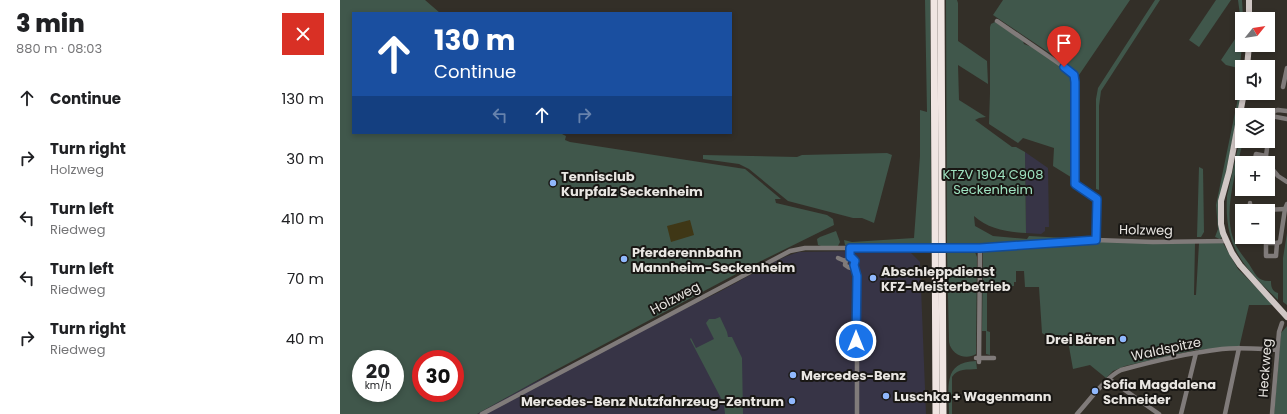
<!DOCTYPE html>
<meta charset="utf-8">
<style>
:root{--surface:#fff;--page:#f2f2f2;--text:#202124;--muted:#757577}
body{margin:0;font-family:Poppins,sans-serif;background:var(--page);color:var(--text);height:100vh;display:flex;flex-direction:column;font-size:15px;white-space:nowrap}
*{box-sizing:border-box;margin:0}
p{font-size:13px;color:var(--muted)}
.icon{flex:none;width:22px;height:22px;fill:none;stroke:currentColor;stroke-width:2;stroke-linecap:round;stroke-linejoin:round}
.map{position:relative;flex:1;overflow:hidden}
.sheet{display:flex;flex-direction:column;background:var(--surface);width:340px}
.sheet>*{flex:none}
.guide{position:absolute;left:12px;top:12px;width:380px;height:122px;border-radius:0px;box-shadow:0 2px 6px #0003;background:#1a4fa0;color:#fff;overflow:hidden}
.needle{width:26px;rotate:60deg}
.buttons{position:absolute;left:895px;top:12px;display:grid;gap:8px}
.buttons a{display:grid;place-items:center;width:40px;height:40px;border-radius:0px;background:var(--surface);box-shadow:0 2px 6px #0003;font-size:20px}
.speed{position:absolute;left:12px;top:350px;display:flex;gap:8px;font-size:20px;font-weight:700;text-align:center}
.speed>*{display:grid;place-content:center;width:52px;height:52px;border-radius:50%;background:var(--surface);box-shadow:0 2px 6px #0003;line-height:1}
.speed small{font-size:10px;font-weight:400}
.speed .limit{border:6px solid #d22;background:#fff;color:#111}
.pin{position:absolute;display:grid;place-items:center;width:34px;height:34px;color:#fff;margin:-41px -17px;border-radius:50% 50% 50% 0;rotate:-45deg;box-shadow:0 0 4px #0007}
.pin .icon{rotate:45deg}
.me{position:absolute;width:44px;margin:-22px;rotate:0deg;stroke-linejoin:round;filter:drop-shadow(0 0 3px #0008)}
.turn{display:flex;align-items:center;gap:14px;height:84px;padding:0 16px;font-size:18px}
.turn .icon{width:52px;height:52px;stroke-width:2.5}
.turn b{display:block;font-size:28px;line-height:34px}
.lanes{display:flex;align-items:center;height:38px;padding:0 16px;background:#0003;justify-content:center;gap:20px;direction:ltr}
.lanes .off{opacity:.35}
.round{display:grid;place-items:center;flex:none;width:42px;height:42px;border-radius:0px;background:var(--page)}
.overview{display:flex;align-items:center;justify-content:space-between;height:68px;padding:0 16px}
h1{font-size:24px;font-weight:800;line-height:30px}
ul{padding:0;list-style:none}
li{display:flex;align-items:center;gap:12px;height:60px;padding:0 16px}
li div{flex:1}
li b{display:block;font-size:15px}
li em{font-style:normal}
main{display:flex;flex:1;min-height:0}
.map>svg:first-child{display:block}
.industrial{fill:#373446}
.green{fill:#40574b;fill-rule:evenodd}
.sand{fill:#3f3716}
.lines{fill:none;stroke-linecap:round;stroke-linejoin:round}
.minor{stroke:#807b7a;stroke-width:4.5}
.major{stroke:#d0c7c5;stroke-width:6}
.highway{stroke:#f0e5e2;stroke-width:7}
.minor-bridge{stroke:#807b7a;stroke-width:4.5}
.route-casing{stroke:#114b97;stroke-width:10}
.route{stroke:#1a73e8;stroke-width:7}
.poi-dot{fill:#90b8fd;stroke:#191714;stroke-width:1.5}
.labels{text-anchor:middle;dominant-baseline:central;stroke-width:4;stroke-linejoin:round;paint-order:stroke}
.park-label{font-size:13px;fill:#9ee1bf;stroke:#191714}
.poi-label{font-size:13px;font-weight:bold;fill:#e9e6e2;stroke:#191714;text-anchor:start}
.street-label{font-size:13px;fill:#e9e6e2;stroke:#191714}
</style>
<main>
<section class="sheet">
<div class="overview"><div><h1>3 min</h1><p>880 m · 08:03</p></div><a class="round" style="background:#d93025;color:#fff"><svg class="icon" aria-label="close" viewBox="0 0 24 24"><path d="M6 6l12 12M18 6L6 18"/></svg></a></div>
<ul>
<li><svg class="icon" aria-label="ahead" viewBox="0 0 24 24"><path d="M12 20V5M6 11l6-6 6 6"/></svg><div><b>Continue</b></div><em>130 m</em></li>
<li><svg class="icon" aria-label="right" viewBox="0 0 24 24"><path d="M7 20v-9h11M14 6l5 5-5 5"/></svg><div><b>Turn right</b><p>Holzweg</p></div><em>30 m</em></li>
<li><svg class="icon" aria-label="left" viewBox="0 0 24 24"><path d="M17 20v-9H6M10 6l-5 5 5 5"/></svg><div><b>Turn left</b><p>Riedweg</p></div><em>410 m</em></li>
<li><svg class="icon" aria-label="left" viewBox="0 0 24 24"><path d="M17 20v-9H6M10 6l-5 5 5 5"/></svg><div><b>Turn left</b><p>Riedweg</p></div><em>70 m</em></li>
<li><svg class="icon" aria-label="right" viewBox="0 0 24 24"><path d="M7 20v-9h11M14 6l5 5-5 5"/></svg><div><b>Turn right</b><p>Riedweg</p></div><em>40 m</em></li>
</ul>
</section>
<div class="map">
<svg width="947" height="414" viewBox="0 0 947 414">
<rect width="100%" height="100%" fill="#332f28"/>
<g class="industrial">
<path d="M685 152 708 168 709 227H705V231L701 234 686 233Z"/>
<path d="M516 251 570 252 580 262 586 414H137L187 386 379 292 432 263 447 256 459 252Z"/>
</g>
<g class="green">
<path d="M0 0H85L100 13H13V133H220L226 136 225 140 230 142 405 169 441 199H435L436 203 487 215 493 219 494 225 413 265 212 372 137 414H0ZM21 359H55V393H21ZM81 359H115V393H81Z"/>
<path d="M585 0H590L591 202 592 245H505L504 240 512 242 574 238 580 156V110L587 112Z"/>
<path d="M606 0H617L618 3V41L647 61 648 84 618 65 619 100 646 117 639 118 635 120 672 147H676L685 152 686 233C667 232 648 229 634 216L635 226 653 236 687 239 689 236 744 239 607 247Z"/>
<path d="M663 0H790L739 75 732 70V68L653 15Z"/>
<path d="M815 0H820L761 91 759 106V190L756 189V99L758 88Z"/>
<path d="M876 0H891L859 47 849 40Z"/>
<path d="M898 0H902L903 17V19H902V45L900 66 898 68 886 65 881 60 897 36 900 15Z"/>
<path d="M655 22 683 41 684 44 692 47 724 69 730 75 733 85 734 179 713 166 714 148 683 138 678 143 649 124 650 93V27L651 24Z"/>
<path d="M902 67V93L883 186V235L880 239 875 237 878 229 876 205 897 103Z"/>
<path d="M902 130V141H903C897 169 883 209 893 238 896 248 903 256 909 264 916 275 918 282 931 281 931 287 932 291 938 293V300C903 266 884 248 887 196Z"/>
<path d="M547 153 552 155 534 223 522 218H513L448 201 409 169 399 164 363 159V155L457 157 462 155Z"/>
<path d="M859 167 863 169 864 232 861 237H857Z"/>
<path d="M496 231 500 242 498 246H481L478 245 477 239 480 237Z"/>
<path d="M947 233V305L943 302V258Z"/>
<path d="M757 241 855 243 854 295H856L859 243H883L898 269 934 305H909L899 348 855 350 785 366 773 371 766 378 750 365 733 369 728 341 716 342 702 333 699 287H685L684 271H676V282H674V286H647V331L650 332V355L646 354V331H642L643 251 662 248Z"/>
<path d="M629 250 635 252 637 257 636 354C625 361 611 354 609 342L607 251Z"/>
<path d="M380 317 387 332 388 337H392L402 358 403 414H385L384 404 350 339 351 338 356 348 374 339 366 323 369 319H375Z"/>
<path d="M947 326V414H934L941 333Z"/>
<path d="M636 361 637 369C627 370 618 368 612 377V414H609C609 388 602 362 636 361Z"/>
</g>
<path class="sand" d="M350 220 354 235 331 242 327 226Z"/>
<g class="lines">
<g class="minor">
<path d="M657 21 724 67 734 75 735 184 757 199 756 240"/>
<path d="M943 87 947 68"/>
<path d="M901 110 947 119"/>
<path d="M947 111 938 110 934 111 930 126 926 156 933 170 938 176 947 182"/>
<path d="M914 163 916 154 926 156"/>
<path d="M910 203V211L945 209"/>
<path d="M926 243H937L936 256H926Z"/>
<path d="M937 243 940 242 945 209 947 204"/>
<path d="M614 248 664 247 756 240 813 242 887 241"/>
<path d="M498 258 505 261"/>
<path d="M515 265 511 268 508 267 505 265 506 260 510 257 515 260 517 276V414"/>
<path d="M636 358H654"/>
<path d="M639 362 640 248"/>
<path d="M769 379 819 414"/>
<path d="M142 414 450 251 465 248H584"/>
<path d="M737 414C749 401 766 377 781 370 814 361 848 353 882 349 900 347 919 349 937 350"/>
<path d="M841 414 856 353"/>
<path d="M885 414 899 348"/>
<path d="M932 414 939 332 942 323"/>
</g>
<g class="major">
<path d="M909 0V19"/>
<path d="M907 67 909 45"/>
<path d="M904 93 889 172 881 201V224L883 233 892 253 900 265 947 317"/>
</g>
<g class="highway">
<path d="M594 0 596 414"/>
<path d="M601 0 603 414"/>
</g>
<path class="minor-bridge" d="M584 248H614"/>
</g>
<g class="lines">
<g class="route-casing">
<path id="route" d="M516 341 517 276 514 265 515 261 512 258 510 257V248H640L756 240 757 199 735 184V82L734 75 724 67"/>
</g>
<use href="#route" class="route"/>
</g>
<g class="poi-dot">
<circle cx="213" cy="183" r="4"/>
<circle cx="284" cy="259" r="4"/>
<circle cx="533" cy="278" r="4"/>
<circle cx="783" cy="339" r="4"/>
<circle cx="453" cy="375" r="4"/>
<circle cx="755" cy="391" r="4"/>
<circle cx="546" cy="396" r="4"/>
<circle cx="452" cy="401" r="4"/>
</g>
<g class="labels">
<g class="park-label">
<text x="653" y="174">KTZV 1904 C908<tspan x="653" dy="15">Seckenheim</tspan></text>
</g>
<g class="poi-label">
<text x="221" y="176">Tennisclub<tspan x="221" dy="15">Kurpfalz Seckenheim</tspan></text>
<text x="292" y="252">Pferderennbahn<tspan x="292" dy="15">Mannheim-Seckenheim</tspan></text>
<text x="541" y="271">Abschleppdienst<tspan x="541" dy="15">KFZ-Meisterbetrieb</tspan></text>
<text x="775" y="339" text-anchor="end">Drei Bären</text>
<text x="461" y="375">Mercedes-Benz</text>
<text x="763" y="384">Sofia Magdalena<tspan x="763" dy="15">Schneider</tspan></text>
<text x="554" y="396">Luschka + Wagenmann</text>
<text x="444" y="401" text-anchor="end">Mercedes-Benz Nutzfahrzeug-Zentrum</text>
</g>
<g class="street-label">
<text transform="translate(806 230) rotate(1)">Holzweg</text>
<text transform="translate(335 298) rotate(-28)">Holzweg</text>
<text transform="translate(826 349) rotate(-12)">Waldspitze</text>
<text transform="translate(925 368) rotate(-86)">Heckweg</text>
</g>
</g>
</svg>
<div class="buttons">
<a><svg class="needle" viewBox="-14 -14 28 28"><path d="M0-13l5 13h-10z" fill="#e53935"/><path d="M0 13l5-13h-10z" fill="#757577"/></svg></a>
<a><svg class="icon" aria-label="sound" viewBox="0 0 24 24"><path d="M4 9h4l5-4v14l-5-4H4zM17 9q2 3 0 6"/></svg></a>
<a><svg class="icon" aria-label="layers" viewBox="0 0 24 24"><path d="M12 4l9 5-9 5-9-5zM3 14l9 5 9-5"/></svg></a>
<a>+</a>
<a>−</a>
</div>
<div class="speed"><div>20<small>km/h</small></div><div class="limit">30</div></div>
<div class="pin" style="left:724px;top:67px;background:#d93025"><svg class="icon" aria-label="arrive" viewBox="0 0 24 24"><path d="M6 21V4h12l-3 4 3 4H6"/></svg></div>
<svg class="me" style="left:516px;top:341px" viewBox="-20 -20 40 40"><circle r="17" fill="#1a73e8" stroke="#fff" stroke-width="3"/><path d="M0-11L8 9 0 5-8 9z" fill="#fff"/></svg>
<div class="guide">
<div class="turn"><svg class="icon" aria-label="ahead" viewBox="0 0 24 24"><path d="M12 20V5M6 11l6-6 6 6"/></svg><div><b>130 m</b>Continue</div></div>
<div class="lanes"><svg class="icon off" aria-label="left" viewBox="0 0 24 24"><path d="M17 20v-9H6M10 6l-5 5 5 5"/></svg><svg class="icon" aria-label="ahead" viewBox="0 0 24 24"><path d="M12 20V5M6 11l6-6 6 6"/></svg><svg class="icon off" aria-label="right" viewBox="0 0 24 24"><path d="M7 20v-9h11M14 6l5 5-5 5"/></svg></div>
</div>
</div>
</main>
